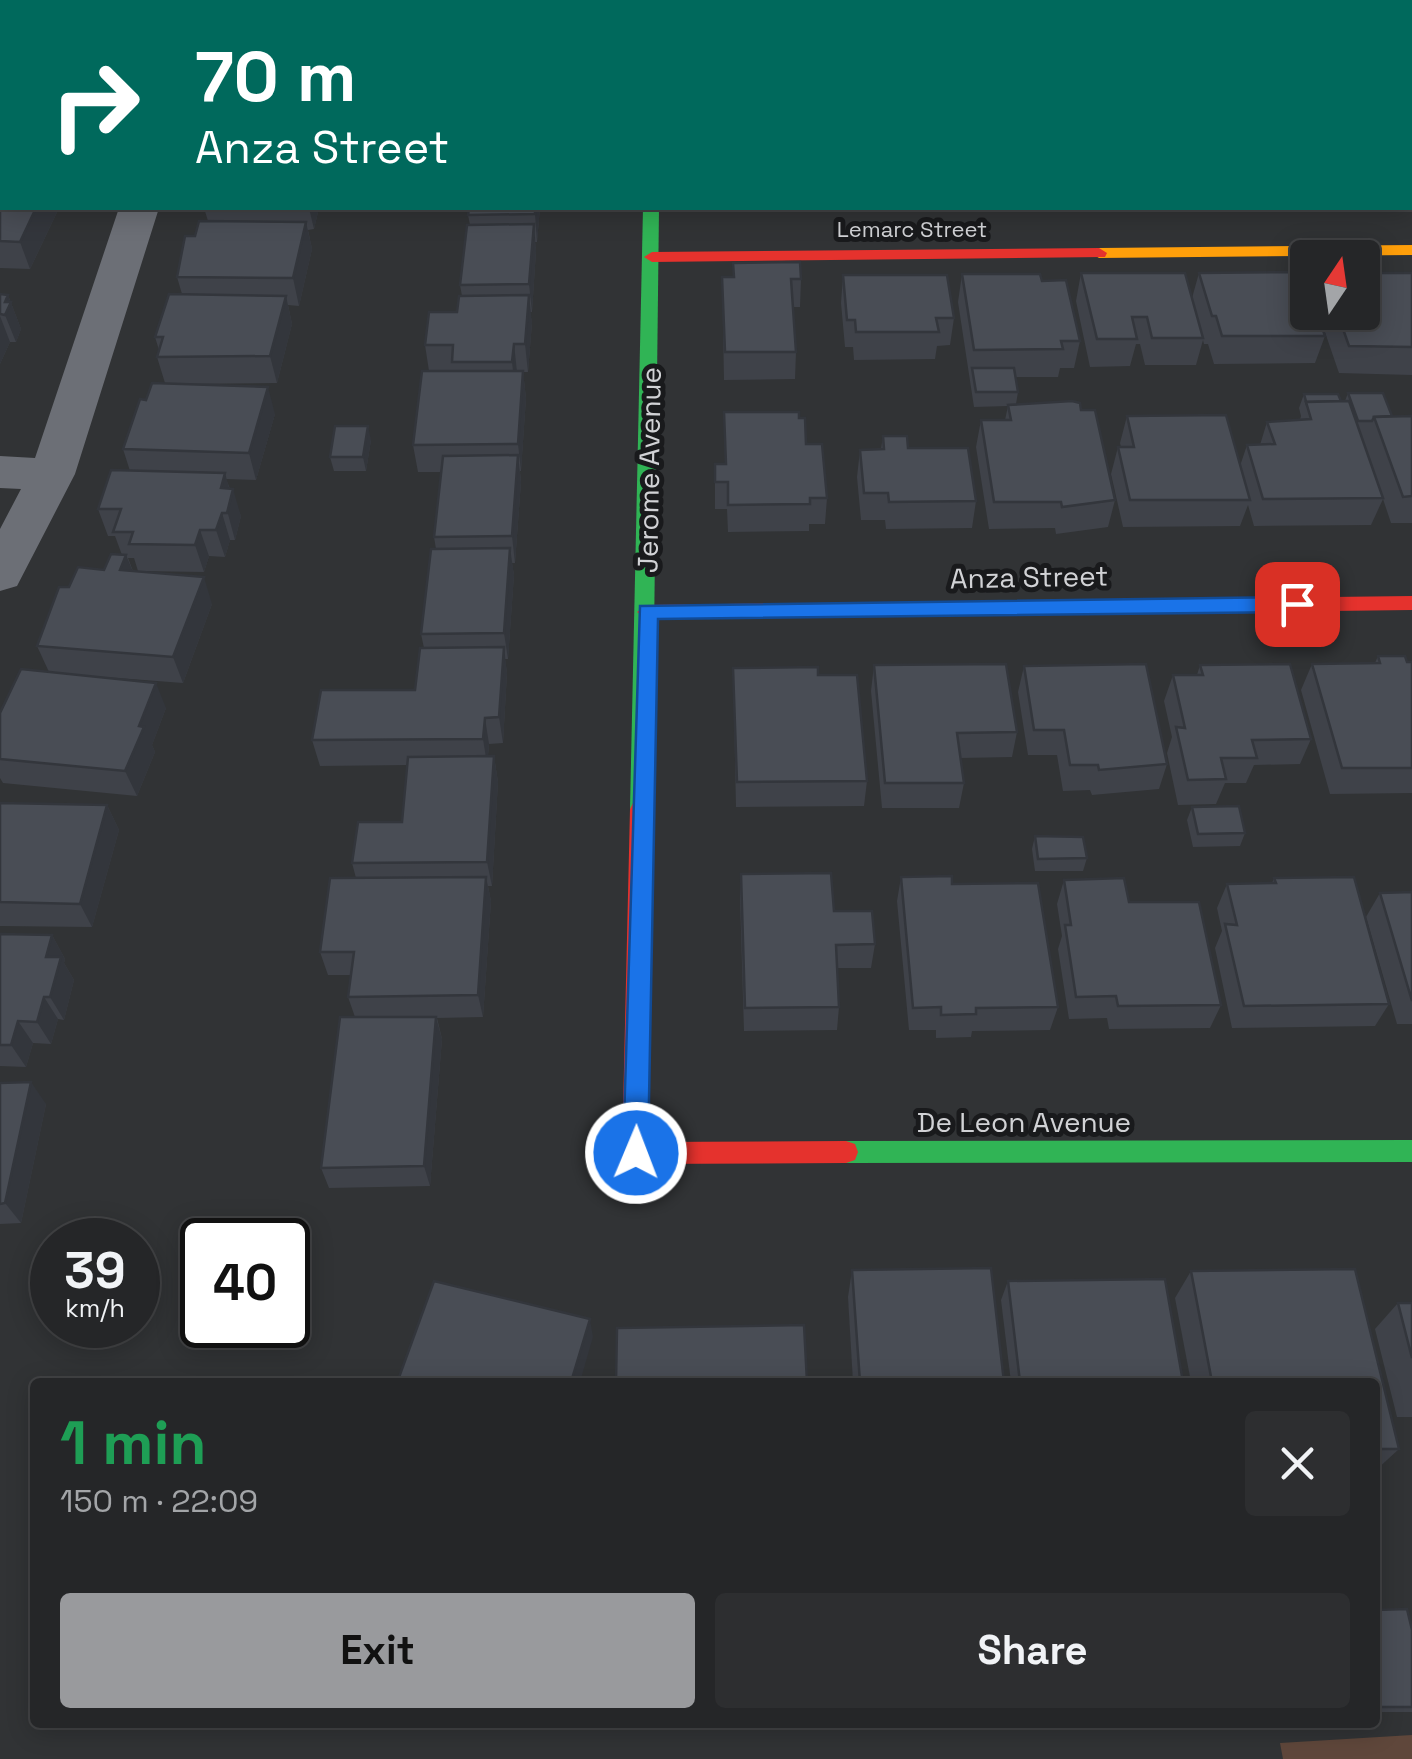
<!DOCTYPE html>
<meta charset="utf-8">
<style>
:root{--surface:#252628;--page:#2d2e30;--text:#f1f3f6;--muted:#a3a5a8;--line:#424345;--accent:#999a9d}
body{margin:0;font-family:"Space Grotesk",sans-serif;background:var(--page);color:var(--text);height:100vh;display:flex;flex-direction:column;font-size:38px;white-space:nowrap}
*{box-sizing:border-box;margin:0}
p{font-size:32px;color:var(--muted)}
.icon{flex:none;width:55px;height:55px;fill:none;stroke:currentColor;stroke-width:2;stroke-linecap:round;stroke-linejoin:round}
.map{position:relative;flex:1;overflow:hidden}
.details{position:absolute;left:30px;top:1378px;width:1350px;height:350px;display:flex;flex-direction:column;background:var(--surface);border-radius:10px;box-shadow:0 5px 25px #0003,0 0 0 2px var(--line)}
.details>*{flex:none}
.guide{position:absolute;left:0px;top:0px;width:1412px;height:210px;box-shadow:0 5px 25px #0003,0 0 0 2px var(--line);background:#00695c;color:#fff;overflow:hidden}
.needle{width:65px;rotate:13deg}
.buttons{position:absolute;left:1290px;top:240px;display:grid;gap:20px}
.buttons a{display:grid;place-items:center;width:90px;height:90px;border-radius:10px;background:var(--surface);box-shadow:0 5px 25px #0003,0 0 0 2px var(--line);font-size:50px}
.speed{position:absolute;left:30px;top:1218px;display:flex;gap:20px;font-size:50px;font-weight:700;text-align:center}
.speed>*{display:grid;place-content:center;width:130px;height:130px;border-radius:50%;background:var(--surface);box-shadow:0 5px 25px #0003,0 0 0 2px var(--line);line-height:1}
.speed small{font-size:25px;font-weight:400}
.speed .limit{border:5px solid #111;border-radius:15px;background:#fff;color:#111}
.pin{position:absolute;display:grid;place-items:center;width:85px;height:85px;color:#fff;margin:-42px;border-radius:20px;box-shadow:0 5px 15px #0006}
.me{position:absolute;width:110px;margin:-55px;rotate:1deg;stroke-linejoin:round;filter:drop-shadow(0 0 8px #0008)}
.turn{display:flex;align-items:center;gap:35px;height:210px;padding:0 30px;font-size:45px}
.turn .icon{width:130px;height:130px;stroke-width:2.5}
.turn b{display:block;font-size:70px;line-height:85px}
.round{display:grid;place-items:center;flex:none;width:105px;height:105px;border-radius:10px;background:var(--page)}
.overview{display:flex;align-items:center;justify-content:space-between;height:170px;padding:0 30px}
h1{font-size:60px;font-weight:800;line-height:75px;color:#1e9e55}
.button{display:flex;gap:20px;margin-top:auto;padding:20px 30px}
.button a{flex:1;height:115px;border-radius:10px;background:var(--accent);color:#111;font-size:40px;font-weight:800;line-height:115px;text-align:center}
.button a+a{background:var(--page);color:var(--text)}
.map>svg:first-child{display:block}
.green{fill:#5f473b}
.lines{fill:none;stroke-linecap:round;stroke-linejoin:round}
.street{fill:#6c6f76;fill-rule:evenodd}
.fast{fill:#30b455;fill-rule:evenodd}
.slow{fill:#ff9f0a;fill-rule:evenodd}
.jam{fill:#e5322d;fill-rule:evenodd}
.wall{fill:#3f4249}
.shaded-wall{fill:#33363c}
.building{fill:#494d55;stroke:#33363c;stroke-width:2.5}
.route{fill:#1a73e8;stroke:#114b97;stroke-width:2.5}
.labels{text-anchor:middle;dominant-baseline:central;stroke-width:10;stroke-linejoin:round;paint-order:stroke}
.far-street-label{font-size:22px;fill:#d1d2d5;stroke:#191a1c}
.street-label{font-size:28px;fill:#d1d2d5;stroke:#191a1c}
</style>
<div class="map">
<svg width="1412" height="1759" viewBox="0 0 1412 1759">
<rect width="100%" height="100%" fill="#313335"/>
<path class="green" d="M1412 1735V1759H1283L1280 1743Z"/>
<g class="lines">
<g class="street">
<path d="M631 0H667V2H632Z"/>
<rect x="0" y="156" width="2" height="24"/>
<path d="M119 208H159L75 474 17 586 0 591V529L21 489 0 488V456L35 458Z"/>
</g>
<g class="fast">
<path d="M643 208H659L652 809 649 815H633L630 809Z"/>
<path d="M1412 1140V1162L846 1163 837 1160 834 1152 837 1144 846 1141Z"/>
</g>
<path class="slow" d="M1412 245V255L1099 258 1091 253 1099 248Z"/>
<g class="jam">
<path d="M1099 248 1107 253 1105 257 652 262 644 257 652 252Z"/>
<path d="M1412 596V610L647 619 637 612 647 605Z"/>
<path d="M641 800 649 803 652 809 648 1142 846 1141 855 1144 858 1152 855 1160 846 1163 635 1164 626 1161 622 1153 630 809 633 803Z"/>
</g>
</g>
<g class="wall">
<path d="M49 0H134L133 2H50Z"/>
<path d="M1412 0V50L1410 55V2H1331V1Z"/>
<rect x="0" y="33" width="2" height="21"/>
<path d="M0 59 2 64V63V120H0Z"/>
<rect x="1410" y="107" width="2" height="77"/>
<path d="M0 173 59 208 30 269 0 268Z"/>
<path d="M204 208H319L314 229 308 230 312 249 299 306 288 305 292 324 277 383 175 384 275 414 256 480 226 479 241 516 235 540H230L225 557 209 556 204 572 138 571 134 558H128L133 571 212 604 183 683 65 674 166 708 152 745 155 752 137 796 3 783 0 778V713L49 672 37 646 69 587 104 570 122 555 115 536H108L98 509 130 471 123 449 146 400 165 383 157 357 159 350 155 337 182 294 177 277 195 236 208 221Z"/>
<path d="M540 208 537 242H535L536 251 532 312H530L532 323 528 372H523L526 398 521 471H520L521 482 515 563H512L514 575 508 659H505L507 673 503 743 489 744 488 756H494L498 782 492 886H488L491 901 483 1017 437 1018 442 1039 430 1186 329 1188 321 1168 355 1017 348 997 351 975H328L320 952 356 878 352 863 402 822 408 765 320 766 312 740 415 690 424 648 421 634 436 549 434 537 441 472H418L413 445 429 371 425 345 457 312 462 296 460 285 470 225 468 215Z"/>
<path d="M733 263 801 279 800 307H793L796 352 795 379 724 380 722 277H733Z"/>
<path d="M1081 273 1192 298 1199 273 1325 336 1315 363 1214 364 1208 344H1204L1203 340 1196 365H1145L1140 344H1136L1130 366 1090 367 1076 301Z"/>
<path d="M1381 273H1412V375L1339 373 1318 312H1362Z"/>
<path d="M962 274 1042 281 1080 341 1074 368H1060L1058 377H1016L1018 392 1016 404 1081 410 1115 500 1108 527 1056 534 1055 528 989 529 976 447 981 420H1005L1008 406 974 407 958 302Z"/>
<path d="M843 275 954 318 950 345 937 346 935 359 854 360 853 347H845L841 303Z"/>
<path d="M0 294 8 295 21 329 16 342H10L0 364Z"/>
<path d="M1348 393 1392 416H1412V523H1391L1383 499 1371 525 1254 526 1248 505 1240 526 1123 527 1111 474 1118 447H1121L1120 443 1127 416 1240 466 1247 445H1260L1267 422 1300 420 1301 416 1299 408 1304 394 1345 401Z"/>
<path d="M724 412 799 418 806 444 827 498 825 524H809V531L728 532 727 509H715V464H725Z"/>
<path d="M883 436 908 448 976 501 972 528 886 529 885 520H861L857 477 860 450 881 449Z"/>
<path d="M371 440 366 471H334L330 457Z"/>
<path d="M1378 656 1412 662V793L1330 794 1301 690 1312 664 1375 663Z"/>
<path d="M874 665 1017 732 1012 757 960 758 964 783 959 808H882L871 691Z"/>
<path d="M1200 665 1311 739 1300 764 1254 765 1246 783H1225L1216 804 1178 805 1167 753 1172 737 1164 701 1173 675H1197Z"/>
<path d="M1024 666 1167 764 1159 789 1092 795 1090 790 1063 791 1057 755H1028L1018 692Z"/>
<path d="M733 668 818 675 867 781 864 806 736 807Z"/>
<path d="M0 803 107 805 119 830 92 927 0 926Z"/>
<path d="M1192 807 1245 833 1240 846 1193 847 1187 820Z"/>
<path d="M1035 836 1087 858 1083 871H1035L1032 849Z"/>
<path d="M741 874 834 911 875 944 871 968H837L839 1007 837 1030 744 1031 740 898Z"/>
<path d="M901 877 952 884 1058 1007 1050 1030 972 1031 971 1037 936 1038V1030H909L897 901Z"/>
<path d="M1274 878 1389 1004 1375 1026 1232 1028 1215 948 1222 931 1217 908 1227 884 1272 883Z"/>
<path d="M1064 880 1129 902 1221 1005 1210 1028 1109 1029 1107 1018 1069 1019 1058 949 1062 936 1057 904Z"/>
<path d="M1412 892V1024H1397L1366 917 1380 893Z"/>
<path d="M0 934 52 935 65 959 64 963 74 980 64 1020 58 1019 51 1044 33 1043 26 1067 0 1066Z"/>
<path d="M0 1083 46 1104 21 1223 0 1224Z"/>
<path d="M852 1270 1004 1382H853L848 1297Z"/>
<path d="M1191 1271 1375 1382H1191L1175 1298Z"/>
<path d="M1008 1281 1183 1382H1011L1001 1300Z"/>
<path d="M1398 1303H1412V1417H1397L1375 1329Z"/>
<path d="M1399 1449 1375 1471V1450Z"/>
<path d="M1375 1610 1412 1630V1712H1375Z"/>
</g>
<g class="shaded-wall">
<path d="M120 0H134L133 2H121Z"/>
<path d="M36 208H59L30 269 20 242Z"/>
<path d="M309 208H319L314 229Z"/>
<path d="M535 208H540L537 242 535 214Z"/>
<path d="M306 222 312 249 299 306 293 278Z"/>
<path d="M534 224 536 251 532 312 529 284Z"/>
<path d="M8 295 21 329 16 342 5 315V302Z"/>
<path d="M529 295 532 323 528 372 525 344Z"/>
<path d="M286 296 292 324 277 383 270 356Z"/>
<path d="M0 316 10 342 0 364Z"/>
<path d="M514 344 517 372 515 389 512 362Z"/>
<path d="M523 371 526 398 521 471 518 444Z"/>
<path d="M268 387 275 414 256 480 249 453Z"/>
<path d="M368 426 371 440 366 471 363 457Z"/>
<path d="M518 455 521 482 515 563 512 536Z"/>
<path d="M225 473 231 495 233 489 241 516 235 540 221 488Z"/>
<path d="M222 513 230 540 225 557 216 530Z"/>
<path d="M200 530 209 556 204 572 195 545Z"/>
<path d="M510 548 514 575 508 659 504 633Z"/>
<path d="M126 555 137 581 120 570Z"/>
<path d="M204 577 212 604 183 683 173 657Z"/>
<path d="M504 647 507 673 503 743 499 717Z"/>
<path d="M156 683 166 708 152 745 155 752 137 796 125 771 139 726Z"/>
<path d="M485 718 489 744 487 764 483 739Z"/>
<path d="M494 756 498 782 492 886 487 862Z"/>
<path d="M107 805 119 830 92 927 80 904Z"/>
<path d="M486 877 491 901 483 1017 478 995Z"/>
<path d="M52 935 65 959 64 963 74 980 64 1020 50 997 46 957Z"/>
<path d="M44 997 58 1019 51 1044 37 1022Z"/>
<path d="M436 1017 442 1039 430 1186 424 1166Z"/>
<path d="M18 1021 33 1043 26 1067 11 1045Z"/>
<path d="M31 1082 46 1104 21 1223 5 1203Z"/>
<path d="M590 1319 593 1337 580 1382H571Z"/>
</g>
<g class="building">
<path d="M240 0H319L318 2H239Z"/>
<path d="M433 0H546L555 1V2H433Z"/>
<path d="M818 0H899L900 2H818Z"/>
<path d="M922 0H1002L1003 2H922Z"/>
<path d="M1126 0H1207L1208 2H1127Z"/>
<path d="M1223 0H1313L1314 2H1224Z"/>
<path d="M1412 0V19H1410V2H1332L1331 1Z"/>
<path d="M2 63V94H0V68Z"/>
<rect x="1410" y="107" width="2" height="50"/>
<path d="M0 173H2V208H36L20 242 0 241Z"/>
<path d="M469 208H535V214L468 215Z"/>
<path d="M199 221 306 222 293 278 177 277 185 236H195Z"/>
<path d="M534 224 529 284 460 285 467 225Z"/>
<path d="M800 262 801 279H791L796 352H725L722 277H734L733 263Z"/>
<path d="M1378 265 1381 273H1412V347L1349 346 1337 312H1362V267Z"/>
<path d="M1302 272 1308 286V312H1317L1325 336H1222L1216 316H1212L1199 273Z"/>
<path d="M1081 273H1185L1203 338H1152L1147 317H1132L1137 339H1097Z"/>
<path d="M962 274H1040L1042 281 1066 280 1080 341H1061L1063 349 974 350Z"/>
<path d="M843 275H947L954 318H936L939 332H856L855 320H847Z"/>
<path d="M0 294 8 295 5 302H11L5 315 0 314Z"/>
<path d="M169 294 286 296 270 356 157 357 163 337H155Z"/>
<path d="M529 295 525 344H514L512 362H452L453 345H425L429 312H457L459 296Z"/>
<path d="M972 368H1014L1018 392H976Z"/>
<path d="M422 371H523L518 444 413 445Z"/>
<path d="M152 383 268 387 249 453 123 449 140 399 146 400Z"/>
<path d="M1348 393H1383L1392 416 1374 417 1372 421H1358Z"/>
<path d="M1304 394H1338L1341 401 1306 402 1307 405Z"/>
<path d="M1072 401 1080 403 1081 410H1095L1115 500 1062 507 1061 502H994L981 420H1011L1008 405Z"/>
<path d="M1349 401 1383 498 1263 499 1247 445 1275 444 1267 422 1311 419 1306 402Z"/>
<path d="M724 412H799V418H805L806 444H822L827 498H810V504L728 505V482H715V464H726Z"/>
<path d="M1226 415 1250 500H1130L1118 447H1134L1127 416Z"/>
<path d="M1412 416V496L1403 497 1374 417Z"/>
<path d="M335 426H368L363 457H330Z"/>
<path d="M883 436H907L908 448H968L976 501 889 502 888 493H864L860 450 884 449Z"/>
<path d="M518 455 512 536 434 537 443 456Z"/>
<path d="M111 470 225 473 221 488 233 489 227 513H222L216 530H200L195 545 129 544 133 532H113L121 509H98Z"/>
<path d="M510 548 504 633 421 634 431 549Z"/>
<path d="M111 554 126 555 120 570 204 577 173 657 37 646 59 587H69L78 567 104 570Z"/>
<path d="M504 647 499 717 485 718 483 739 312 740 321 690H415L420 648Z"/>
<path d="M1378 656H1405L1407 662H1412V768H1342L1312 664 1380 663Z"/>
<path d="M1006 664 1017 732 957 733 964 783H885L874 665Z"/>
<path d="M1146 664 1167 764 1099 770 1098 765H1070L1064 730H1034L1024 666Z"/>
<path d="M1290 664 1311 739 1252 740 1257 758H1221L1226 779 1188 780 1176 727 1185 728 1173 675H1203L1200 665Z"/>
<path d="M818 667V675H857L867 781 737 782 733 668Z"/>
<path d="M21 669 156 683 139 726 144 727 125 771 0 759V713Z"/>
<path d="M494 756 487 862 352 863 358 822H402L408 757Z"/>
<path d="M0 803 107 805 80 904 0 902Z"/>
<path d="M1239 806 1245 833 1198 834 1192 807Z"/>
<path d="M1035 836 1083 837 1087 858 1038 859Z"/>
<path d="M831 873 834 911H872L875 944 836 945 839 1007 745 1008 741 874Z"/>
<path d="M952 876V884L1038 883 1058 1007 976 1008V1014L941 1015V1007L913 1008 901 877Z"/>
<path d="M486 877 478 995 348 997 354 952H320L330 878Z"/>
<path d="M1354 877 1389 1004 1244 1006 1225 924 1237 925 1227 884 1276 883 1274 878Z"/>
<path d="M1124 878 1129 902H1199L1221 1005 1118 1006 1116 996 1076 997 1065 925H1071L1064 880Z"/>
<path d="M1412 892V1001L1380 893Z"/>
<path d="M0 934 52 935 46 957H61L50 997H44L37 1022 18 1021 11 1045H0Z"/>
<path d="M340 1017H436L424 1166 321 1168Z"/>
<path d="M31 1082 5 1203 0 1204V1083Z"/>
<path d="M991 1268 1004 1382H860L852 1270Z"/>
<path d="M1355 1269 1399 1449H1375V1382H1212L1191 1271Z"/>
<path d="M1165 1279 1183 1382H1020L1008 1281Z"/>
<path d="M434 1281 590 1319 571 1382H407L398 1380Z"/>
<path d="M1398 1303H1412V1358Z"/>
<path d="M804 1325 807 1382H616L617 1328Z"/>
<path d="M1407 1609 1412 1630V1707H1377L1375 1700V1610Z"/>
</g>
<path class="route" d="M1297 597 1307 604 1297 612 658 619 648 1153 644 1161 636 1164 627 1161 623 1153 640 606Z"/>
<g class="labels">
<g class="far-street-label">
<text x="912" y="229">Lemarc Street</text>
</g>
<g class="street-label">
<text transform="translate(649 470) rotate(-89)">Jerome Avenue</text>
<text transform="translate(1029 577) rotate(-1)">Anza Street</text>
<text x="1024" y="1122">De Leon Avenue</text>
</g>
</g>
</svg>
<div class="buttons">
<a><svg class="needle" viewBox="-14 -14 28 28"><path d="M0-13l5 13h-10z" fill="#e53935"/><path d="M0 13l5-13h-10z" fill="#a3a5a8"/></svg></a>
</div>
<div class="speed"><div>39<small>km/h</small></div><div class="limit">40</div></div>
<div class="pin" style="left:1297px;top:604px;background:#d93025"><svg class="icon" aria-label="arrive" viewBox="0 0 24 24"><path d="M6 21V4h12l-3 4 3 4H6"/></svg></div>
<svg class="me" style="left:636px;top:1153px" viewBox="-20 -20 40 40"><circle r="17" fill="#1a73e8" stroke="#fff" stroke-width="3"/><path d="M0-11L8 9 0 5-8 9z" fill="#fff"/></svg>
<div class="guide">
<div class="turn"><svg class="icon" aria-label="right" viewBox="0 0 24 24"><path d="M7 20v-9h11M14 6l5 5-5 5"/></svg><div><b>70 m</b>Anza Street</div></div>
</div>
<section class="details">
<div class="overview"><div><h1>1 min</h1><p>150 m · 22:09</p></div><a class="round"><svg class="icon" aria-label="close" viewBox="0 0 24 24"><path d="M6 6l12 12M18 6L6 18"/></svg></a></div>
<div class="button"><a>Exit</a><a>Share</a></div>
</section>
</div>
